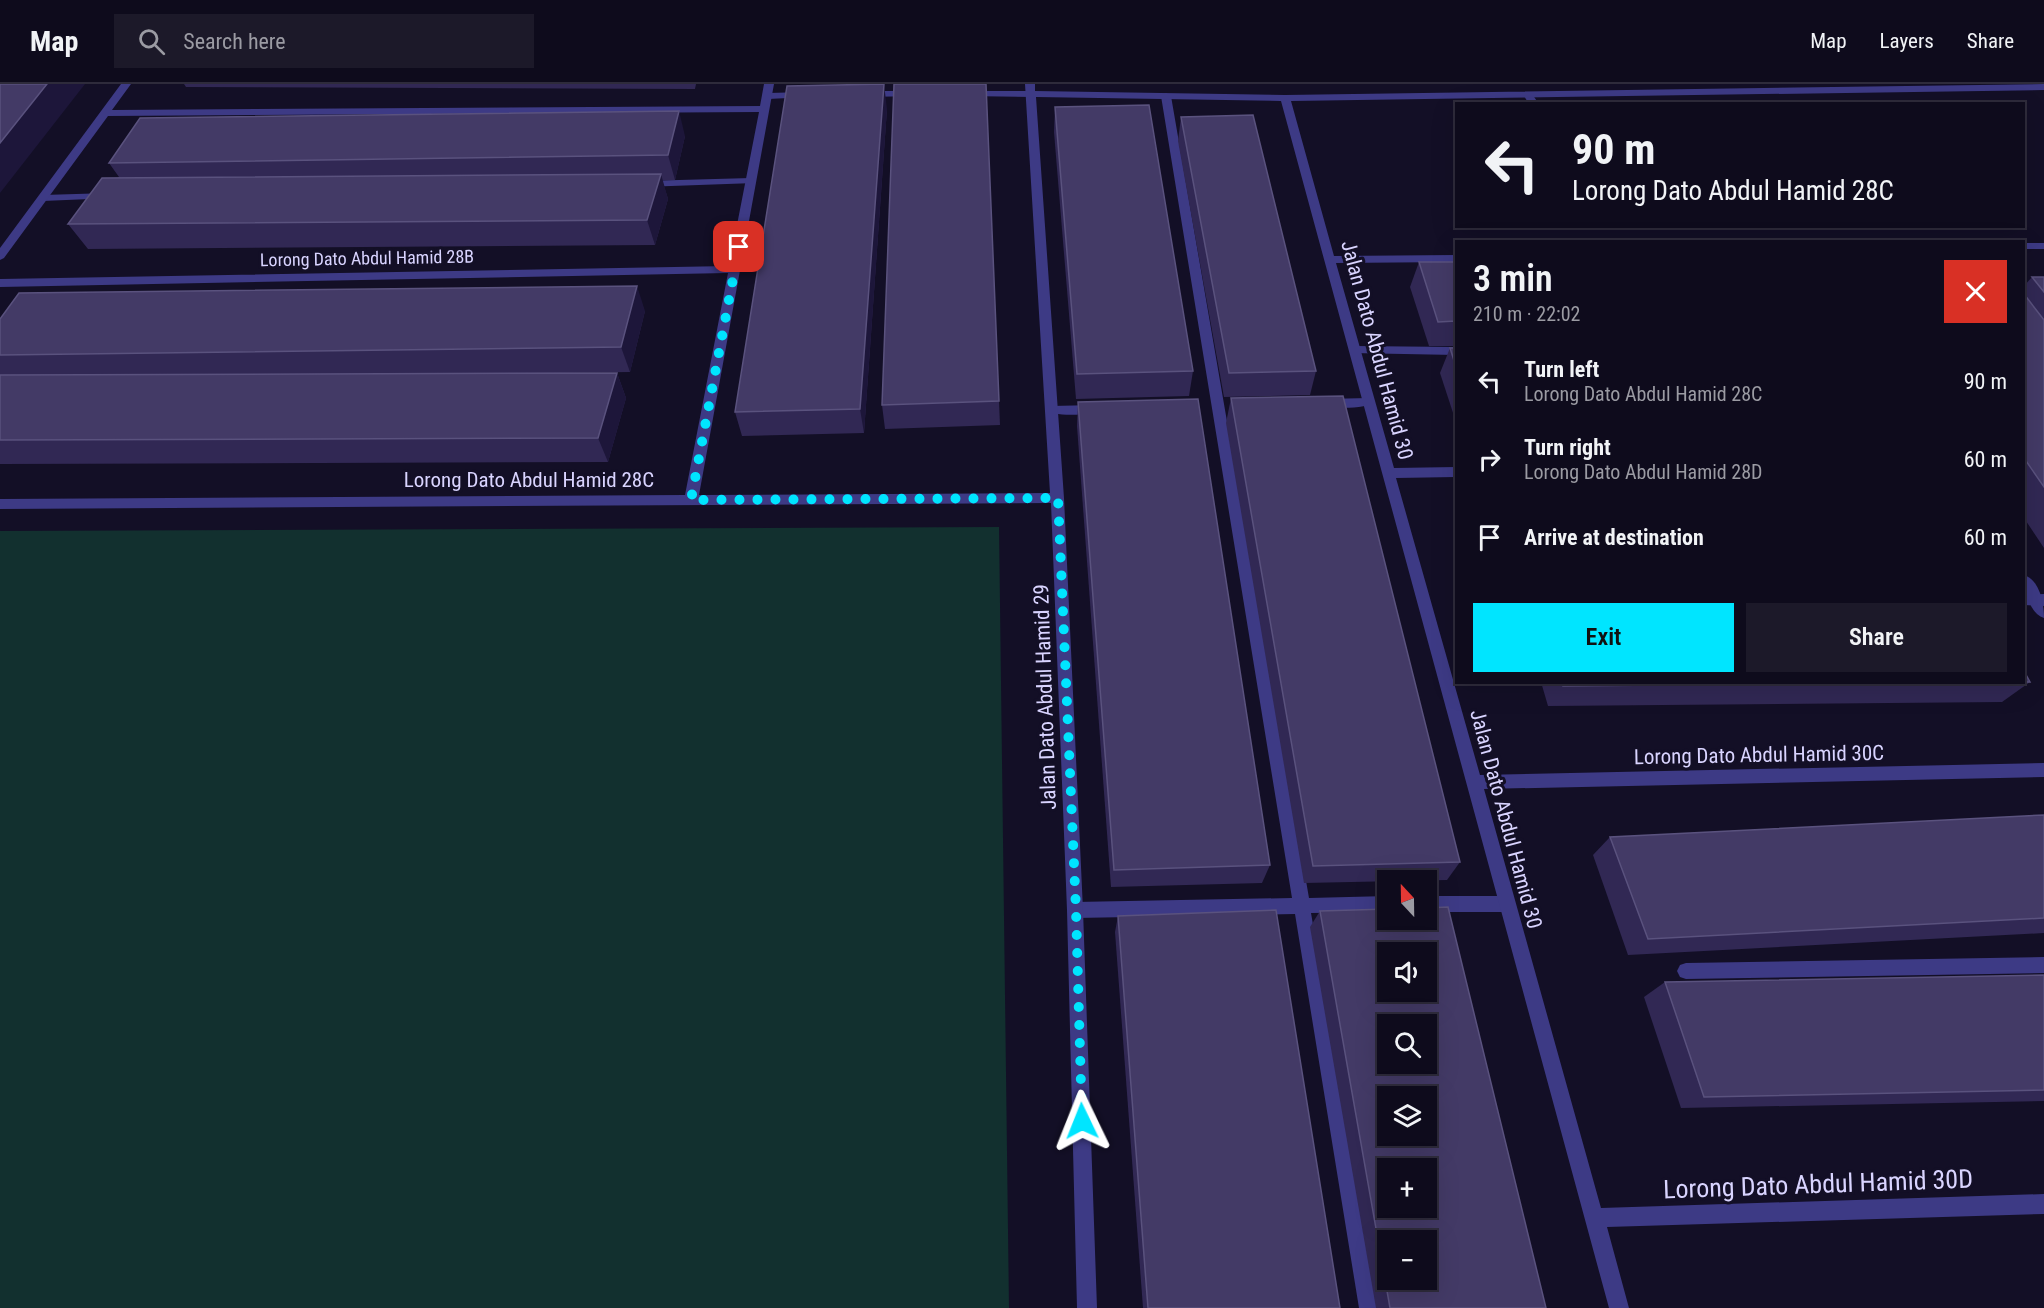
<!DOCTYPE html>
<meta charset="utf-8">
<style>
:root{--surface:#0e0b1c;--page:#1c1929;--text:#f1f3f6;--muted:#9b9ba3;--line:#2e2b3b;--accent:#00e5ff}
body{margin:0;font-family:"Roboto Condensed",sans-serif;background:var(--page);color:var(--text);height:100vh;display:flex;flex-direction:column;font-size:22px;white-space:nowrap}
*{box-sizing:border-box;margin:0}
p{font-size:20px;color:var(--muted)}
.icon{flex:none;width:33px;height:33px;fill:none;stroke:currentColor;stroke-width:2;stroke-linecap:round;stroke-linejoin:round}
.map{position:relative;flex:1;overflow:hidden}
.details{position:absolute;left:1455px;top:156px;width:570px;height:444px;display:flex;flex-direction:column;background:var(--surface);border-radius:0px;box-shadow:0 6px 24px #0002,0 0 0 2px var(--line)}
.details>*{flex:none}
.hud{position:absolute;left:1455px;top:18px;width:570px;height:126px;border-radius:0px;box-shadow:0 6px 24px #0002,0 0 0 2px var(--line);background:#0e0b1c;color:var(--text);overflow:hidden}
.needle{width:39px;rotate:338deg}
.controls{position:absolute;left:1377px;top:786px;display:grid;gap:12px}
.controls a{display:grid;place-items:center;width:60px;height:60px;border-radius:0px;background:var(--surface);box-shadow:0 6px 24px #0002,0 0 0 2px var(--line);font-size:30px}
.pin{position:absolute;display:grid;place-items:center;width:51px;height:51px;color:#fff;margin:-26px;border-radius:12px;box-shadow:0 3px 9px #0006}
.me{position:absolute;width:66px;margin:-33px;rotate:358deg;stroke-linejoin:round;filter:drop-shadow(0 0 4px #0008)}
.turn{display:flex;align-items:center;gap:21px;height:126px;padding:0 18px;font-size:27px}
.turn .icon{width:78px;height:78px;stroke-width:2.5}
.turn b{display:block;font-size:42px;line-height:51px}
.round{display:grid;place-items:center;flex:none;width:63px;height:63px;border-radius:0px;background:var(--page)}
.headline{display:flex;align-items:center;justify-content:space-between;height:102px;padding:0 18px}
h1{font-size:36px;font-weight:600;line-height:45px}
.action{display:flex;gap:12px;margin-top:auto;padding:12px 18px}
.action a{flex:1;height:69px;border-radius:0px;background:var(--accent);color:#111;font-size:24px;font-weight:600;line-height:69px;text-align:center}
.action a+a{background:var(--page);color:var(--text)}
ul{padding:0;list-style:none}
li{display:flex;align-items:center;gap:18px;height:78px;padding:0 18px}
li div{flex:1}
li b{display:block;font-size:22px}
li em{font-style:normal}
header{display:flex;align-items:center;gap:36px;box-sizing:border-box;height:84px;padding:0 30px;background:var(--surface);border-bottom:2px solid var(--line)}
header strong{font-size:28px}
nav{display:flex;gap:33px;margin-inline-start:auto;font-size:21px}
.search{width:420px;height:54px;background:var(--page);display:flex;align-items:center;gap:15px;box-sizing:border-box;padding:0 21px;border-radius:0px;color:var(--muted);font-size:22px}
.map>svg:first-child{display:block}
.green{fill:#12302f}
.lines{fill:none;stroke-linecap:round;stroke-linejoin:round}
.lane{fill:#3d3a85;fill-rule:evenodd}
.street{fill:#3d3a85;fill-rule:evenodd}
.wall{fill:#312854}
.shaded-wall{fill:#1d163a}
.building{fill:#433a66;stroke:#5a527e;stroke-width:1.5;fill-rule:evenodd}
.route{stroke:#00e5ff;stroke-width:10;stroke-dasharray:0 18}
.labels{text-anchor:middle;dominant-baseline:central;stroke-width:6;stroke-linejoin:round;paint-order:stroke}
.far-street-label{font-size:18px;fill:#d9d4ff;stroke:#130f26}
.street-label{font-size:21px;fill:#d9d4ff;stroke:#130f26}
.near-street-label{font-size:26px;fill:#d9d4ff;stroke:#130f26}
</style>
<header>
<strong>Map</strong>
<div class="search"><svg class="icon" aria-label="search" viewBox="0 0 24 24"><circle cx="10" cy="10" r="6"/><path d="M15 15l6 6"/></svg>Search here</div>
<nav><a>Map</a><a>Layers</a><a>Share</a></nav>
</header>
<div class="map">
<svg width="2044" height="1224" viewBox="0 0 2044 1224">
<rect width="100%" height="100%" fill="#130f26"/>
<path class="green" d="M999 443 1009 1224H0V447Z"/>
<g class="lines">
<g class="lane">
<path d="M914 7 919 10 917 12 866 13 861 10 866 7Z"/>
<path d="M968 7H1031L1036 10 1031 13 965 12 963 10Z"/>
<path d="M806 8 809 9V13L768 15 763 12 768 9Z"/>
<path d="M1166 9 1171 12 1309 814 1388 812V828L1311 829 1379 1224H1359L1295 830 1075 834 1069 832 1067 826 1069 820 1075 818 1292 814 1161 12Z"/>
<path d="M1529 9 1532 10 1539 20H1529L1524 12Z"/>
<path d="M751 94 756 97 755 99 643 103 638 100 643 97Z"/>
<path d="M109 109 114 112 113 114 43 117 38 114 43 111Z"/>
<path d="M1355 262 1456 263V271L1351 269 1349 266Z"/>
<path d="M1369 314 1375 318C1369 325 1324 326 1318 319L1324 315Z"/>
<path d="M1096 321 1102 325C1096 332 1051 333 1045 326L1051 322Z"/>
<path d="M2044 510V522L2024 521V511Z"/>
<path d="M1426 812H1507L1513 814 1515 820 1513 826 1507 828H1426Z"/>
<path d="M2044 873V889L1686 895 1680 893 1677 887 1680 881 1686 879Z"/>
</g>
<g class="street">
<path d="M121 0H131L112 26 760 22 764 0H774L699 411 1050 409 1025 0H1035V7L1285 11 2044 0V6L1291 17 1334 172 1456 171V178L1336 179 1394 384 1456 383V393L1396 394 1480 691 2044 679V693L1484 705 1601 1124 2044 1110V1130L1607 1143 1629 1224H1609L1281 17 1036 13 1064 414 1083 826 1097 1224H1077L1067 826 1051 419 0 425V415L685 411 728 189 0 203V195L729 182 759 28 108 32 4 174 0 176V164Z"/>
<rect x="2024" y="159" width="20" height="6"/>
<path d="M2024 491C2040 496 2044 520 2044 534 2029 529 2023 504 2024 491Z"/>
</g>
</g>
<g class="wall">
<path d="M184 0H696L695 5 186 3Z"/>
<path d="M1055 23 1193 287 1189 312 1076 315 1054 48Z"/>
<path d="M887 25 864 349 742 352 735 328Z"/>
<path d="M1181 33 1316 287 1310 311 1224 313 1178 57Z"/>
<path d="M685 52 675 96H662L668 115 655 161 88 165 68 140 119 93 109 79Z"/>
<path d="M1419 178H1456V262H1429L1410 203Z"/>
<path d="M2032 193H2044V464L2024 434V202Z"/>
<path d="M645 227 630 288 484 290 617 289 626 314 608 378 0 380V235Z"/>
<path d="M1450 264H1456V338L1440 289Z"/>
<path d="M1231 314 1460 778 1447 796 1304 799 1226 339Z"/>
<path d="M999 317 1000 341 885 345 882 321Z"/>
<path d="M1078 318 1270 781 1262 799 1111 803 1077 342Z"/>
<path d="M2024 587 2030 598 2002 618 1548 622 1541 598H2024Z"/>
<path d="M2044 731V849L1628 871 1593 771 1610 753Z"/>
<path d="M1320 827 1546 1224H1376L1310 843Z"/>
<path d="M1118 832 1340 1224H1143L1115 848Z"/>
<path d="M2044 891V1017L1681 1024 1644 913 1665 898Z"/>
</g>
<g class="shaded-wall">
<path d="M47 0H85L0 109V59Z"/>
<path d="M884 0 887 25 864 349 860 325Z"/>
<path d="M679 27 685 52 675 96 668 71Z"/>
<path d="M661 90 668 115 655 161 647 136Z"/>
<path d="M637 202 645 227 630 288 621 263Z"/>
<path d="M617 289 626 314 608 378 598 354Z"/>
</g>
<g class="building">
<path d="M0 0H47L0 59Z"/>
<path d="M884 0 860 325 735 328 787 2Z"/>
<path d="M894 0H986L999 317 882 321Z"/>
<path d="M1149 21 1193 287 1077 290 1055 23Z"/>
<path d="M679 27 668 71 109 79 140 34Z"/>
<path d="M1253 31 1316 287 1229 289 1181 33Z"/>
<path d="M661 90 647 136 68 140 102 94Z"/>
<path d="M1419 178H1456V237L1438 238Z"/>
<path d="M2032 193H2044V208Z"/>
<path d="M637 202 621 263 0 271V235L19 209Z"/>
<path d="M2024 210 2044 236V403L2024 374Z"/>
<path d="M1450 264H1456V283Z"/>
<path d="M617 289 598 354 0 356V291Z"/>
<path d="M1343 312 1460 778 1313 782 1231 314Z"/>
<path d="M1198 315 1270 781 1114 786 1078 318Z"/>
<path d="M2024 587 2030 598H2024Z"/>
<path d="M1563 598H1943L1563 602Z"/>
<path d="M2044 731V834L1648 855 1610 753Z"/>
<path d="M1448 823 1546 1224H1390L1320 827 1388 825V836H1426V824ZM1388 868H1426V908H1388ZM1388 940H1426V980H1388ZM1388 1012H1426V1052H1388ZM1388 1084H1426V1124H1388ZM1388 1156H1426V1196H1388Z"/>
<path d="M1276 826 1340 1224H1148L1118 832Z"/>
<path d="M2044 891V1006L1704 1013 1665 898Z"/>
</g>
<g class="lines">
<path class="route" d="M739 163 691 416 1058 414 1076 826 1082 1037"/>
</g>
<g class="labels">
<g class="far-street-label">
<text transform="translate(367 174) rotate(-1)">Lorong Dato Abdul Hamid 28B</text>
</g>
<g class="street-label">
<text transform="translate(1377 266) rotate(75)">Jalan Dato Abdul Hamid 30</text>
<text x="529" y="396">Lorong Dato Abdul Hamid 28C</text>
<text transform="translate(1045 613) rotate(-92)">Jalan Dato Abdul Hamid 29</text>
<text transform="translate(1759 671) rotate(-1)">Lorong Dato Abdul Hamid 30C</text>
<text transform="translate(1506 735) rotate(75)">Jalan Dato Abdul Hamid 30</text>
</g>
<g class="near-street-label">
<text transform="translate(1818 1100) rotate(-2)">Lorong Dato Abdul Hamid 30D</text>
</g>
</g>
</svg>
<div class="controls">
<a><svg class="needle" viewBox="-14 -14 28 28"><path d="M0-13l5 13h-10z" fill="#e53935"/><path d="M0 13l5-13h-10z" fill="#9b9ba3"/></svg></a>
<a><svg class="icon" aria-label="sound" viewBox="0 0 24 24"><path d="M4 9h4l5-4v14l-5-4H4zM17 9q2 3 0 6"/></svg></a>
<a><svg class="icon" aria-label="search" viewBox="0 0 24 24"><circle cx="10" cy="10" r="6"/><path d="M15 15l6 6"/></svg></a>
<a><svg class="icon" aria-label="layers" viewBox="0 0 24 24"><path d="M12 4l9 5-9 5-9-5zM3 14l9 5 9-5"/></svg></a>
<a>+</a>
<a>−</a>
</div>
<div class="pin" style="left:739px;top:163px;background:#d93025"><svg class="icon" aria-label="arrive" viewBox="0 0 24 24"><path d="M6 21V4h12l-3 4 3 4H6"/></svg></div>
<svg class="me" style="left:1082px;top:1037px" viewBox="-20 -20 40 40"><path d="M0-17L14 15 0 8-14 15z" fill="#00e5ff" stroke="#fff" stroke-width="4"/></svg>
<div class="hud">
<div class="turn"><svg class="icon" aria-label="left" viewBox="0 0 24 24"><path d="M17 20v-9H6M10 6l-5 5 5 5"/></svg><div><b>90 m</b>Lorong Dato Abdul Hamid 28C</div></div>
</div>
<section class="details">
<div class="headline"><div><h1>3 min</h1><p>210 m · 22:02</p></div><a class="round" style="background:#d93025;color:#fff"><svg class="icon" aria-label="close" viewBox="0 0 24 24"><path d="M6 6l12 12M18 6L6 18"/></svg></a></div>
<ul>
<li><svg class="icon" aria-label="left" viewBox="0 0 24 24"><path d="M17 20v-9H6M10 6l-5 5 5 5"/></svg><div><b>Turn left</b><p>Lorong Dato Abdul Hamid 28C</p></div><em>90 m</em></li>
<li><svg class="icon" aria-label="right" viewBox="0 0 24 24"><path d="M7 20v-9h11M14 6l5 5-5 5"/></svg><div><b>Turn right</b><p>Lorong Dato Abdul Hamid 28D</p></div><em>60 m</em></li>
<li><svg class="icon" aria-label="arrive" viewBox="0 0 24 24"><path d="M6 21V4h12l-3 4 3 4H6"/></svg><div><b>Arrive at destination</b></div><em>60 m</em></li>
</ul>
<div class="action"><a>Exit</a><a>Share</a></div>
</section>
</div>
